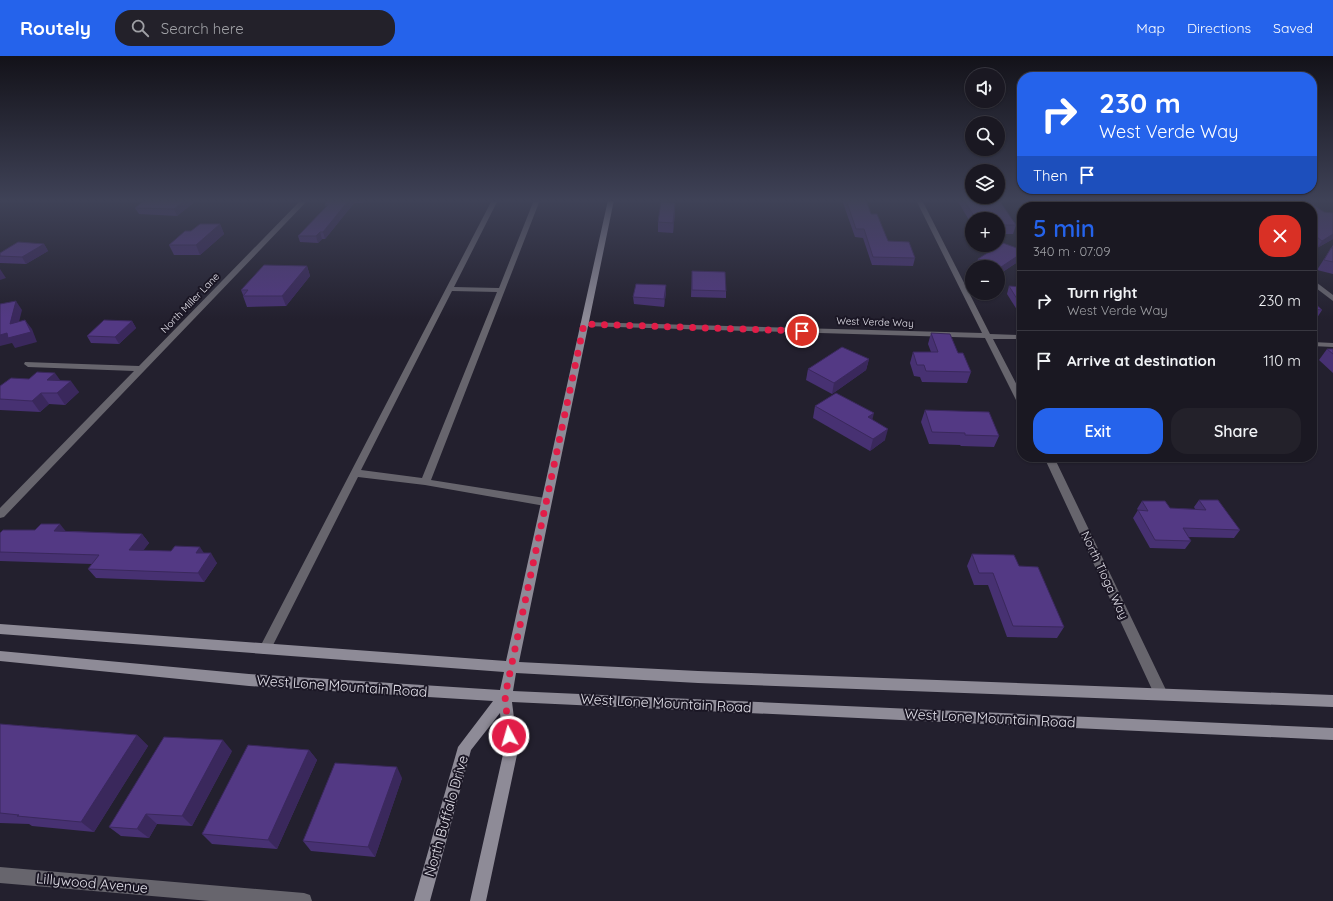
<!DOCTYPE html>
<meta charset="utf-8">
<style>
:root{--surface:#1a1822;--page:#23212a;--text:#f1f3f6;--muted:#9fa0a5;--line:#383740;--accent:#2563eb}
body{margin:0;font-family:Quicksand,sans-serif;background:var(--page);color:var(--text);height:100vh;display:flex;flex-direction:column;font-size:15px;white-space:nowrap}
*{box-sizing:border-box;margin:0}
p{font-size:13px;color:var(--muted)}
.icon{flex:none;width:22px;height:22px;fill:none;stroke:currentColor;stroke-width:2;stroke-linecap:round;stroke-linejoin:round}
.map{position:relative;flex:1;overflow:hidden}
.drawer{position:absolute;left:1017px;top:146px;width:300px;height:260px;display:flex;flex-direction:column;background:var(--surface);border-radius:16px;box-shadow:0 1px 3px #0004,0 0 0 1px var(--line)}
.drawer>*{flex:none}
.top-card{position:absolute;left:1017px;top:16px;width:300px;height:122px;border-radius:16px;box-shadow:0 1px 3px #0004,0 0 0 1px var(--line);background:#2563eb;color:#fff;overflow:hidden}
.tools{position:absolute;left:965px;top:12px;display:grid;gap:8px}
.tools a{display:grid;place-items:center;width:40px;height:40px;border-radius:50%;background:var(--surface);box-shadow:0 1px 3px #0004,0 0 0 1px var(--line);font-size:20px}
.pin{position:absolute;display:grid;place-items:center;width:34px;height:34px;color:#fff;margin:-17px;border:2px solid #fff;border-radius:50%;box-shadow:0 1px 4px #0007}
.me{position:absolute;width:44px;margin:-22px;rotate:354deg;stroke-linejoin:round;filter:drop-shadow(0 0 3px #0008)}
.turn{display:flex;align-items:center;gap:14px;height:84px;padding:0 16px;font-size:18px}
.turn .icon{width:52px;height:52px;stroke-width:2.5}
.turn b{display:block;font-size:28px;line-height:34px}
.then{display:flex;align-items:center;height:38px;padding:0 16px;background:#0003;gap:8px;font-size:15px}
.round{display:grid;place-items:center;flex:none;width:42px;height:42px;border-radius:16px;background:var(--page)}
.headline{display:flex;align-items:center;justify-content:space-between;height:68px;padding:0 16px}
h1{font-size:24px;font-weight:600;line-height:30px;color:var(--accent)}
.cta{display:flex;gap:8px;margin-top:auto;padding:8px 16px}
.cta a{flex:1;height:46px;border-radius:16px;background:var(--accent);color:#fff;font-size:16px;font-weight:600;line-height:46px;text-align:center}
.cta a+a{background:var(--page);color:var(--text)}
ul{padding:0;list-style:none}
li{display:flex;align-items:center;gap:12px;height:60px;padding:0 16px;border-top:1px solid var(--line)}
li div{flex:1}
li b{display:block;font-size:15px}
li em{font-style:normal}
header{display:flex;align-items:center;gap:24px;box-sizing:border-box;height:56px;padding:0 20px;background:var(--accent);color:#fff}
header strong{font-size:19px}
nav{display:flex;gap:22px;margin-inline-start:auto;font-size:14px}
.search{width:280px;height:36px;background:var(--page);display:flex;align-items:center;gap:10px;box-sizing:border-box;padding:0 14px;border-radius:16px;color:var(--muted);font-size:15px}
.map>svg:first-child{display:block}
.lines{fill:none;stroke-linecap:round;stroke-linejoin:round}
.street{fill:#67656d;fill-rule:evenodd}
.secondary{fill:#8e8b97;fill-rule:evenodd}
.wall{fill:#473172}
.shaded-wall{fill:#3a285c}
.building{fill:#533984;stroke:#3a285c}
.route{stroke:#e11d48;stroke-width:7;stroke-dasharray:0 12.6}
.labels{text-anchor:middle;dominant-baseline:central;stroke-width:4;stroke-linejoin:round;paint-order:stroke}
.far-street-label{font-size:10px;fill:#e2e0e9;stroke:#1a1624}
.street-label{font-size:12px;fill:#e2e0e9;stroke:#1a1624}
.near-street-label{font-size:14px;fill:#e2e0e9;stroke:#1a1624}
</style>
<header>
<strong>Routely</strong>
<div class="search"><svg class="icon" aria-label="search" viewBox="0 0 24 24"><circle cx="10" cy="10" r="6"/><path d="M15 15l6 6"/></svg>Search here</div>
<nav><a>Map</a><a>Directions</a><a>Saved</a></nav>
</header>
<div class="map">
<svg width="1333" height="845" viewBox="0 0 1333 845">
<rect width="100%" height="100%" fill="#23202e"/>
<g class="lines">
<g class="street">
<path d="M301 144H308L4 461 0 462V452L134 315 28 311 24 308 25 306 139 310Z"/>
<path d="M492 144H498L454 231 499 232 534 144H540L431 424 545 442 549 443 550 446 549 449 545 450 425 429 358 421 269 597 265 598 261 597 259 593 261 589ZM452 235 497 236 422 422 361 414Z"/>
<path d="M916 144H922L990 278 1022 279V283H993L1022 339V351L1018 348 985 282 584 270 580 268 584 266 982 277Z"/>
<path d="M1211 144H1218L1225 151H1218Z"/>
<path d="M1312 223 1333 239V245L1312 229Z"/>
<path d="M1312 286 1333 287V291L1312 290Z"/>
<path d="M1044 401H1054L1166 634 1168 638 1166 642 1161 644 1156 642Z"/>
<path d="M0 811 304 837 310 839 312 845H210L0 827Z"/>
</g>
<path class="secondary" d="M608 144H614L519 606 698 615 1333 639V651L698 627 516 617 513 635 1333 672V684L512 646 518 694 486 845H470L504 694 500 657 471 694 430 845H414L458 691 493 645 249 630 0 605V595L249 618 500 634 504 616 0 578V568L506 605Z"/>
</g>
<g class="wall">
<path d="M145 144H197L177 160 139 158 135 152Z"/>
<path d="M329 144H365L363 147H354L325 183H322L318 187 300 186 298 180 326 151 325 148Z"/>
<path d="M788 144H802L801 145H788Z"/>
<path d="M842 144H866L871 158 888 185 915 202 913 210 872 209 863 182 855 181Z"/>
<path d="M957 144H999L1016 169 1013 178H998V163H972V169Z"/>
<path d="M1254 144H1306L1324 156 1333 157V183L1317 192 1312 188V151H1254L1252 149Z"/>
<path d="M675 147V156L673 177 658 176V166Z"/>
<path d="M220 168 224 178 200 199H174L169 189Z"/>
<path d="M44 188 48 195 26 208 0 207V200Z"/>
<path d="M1333 189V218L1317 214Z"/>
<path d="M1022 194V203L998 219V211H980L976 209 978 203Z"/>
<path d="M307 210 310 220 286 250 247 251 243 240V239L241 234Z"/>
<path d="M692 215 726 235V242L691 241Z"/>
<path d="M1009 230 1022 231V262L1007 238Z"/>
<path d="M666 236 664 251 634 248 633 241Z"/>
<path d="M1312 245 1322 254 1315 265 1312 264Z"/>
<path d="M132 265 136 272 119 288 91 287 87 280Z"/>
<path d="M931 277 958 297 971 316 967 327 922 326 920 321 914 320 910 307 913 296H931L928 288Z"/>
<path d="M1327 293H1333V317L1319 304Z"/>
<path d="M869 303 866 314 832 338 806 324 808 313Z"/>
<path d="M60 324 79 336 65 349 49 348 40 356 0 354V330Z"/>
<path d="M815 350 872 364 885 384 870 395 813 362Z"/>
<path d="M925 354 999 380 994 391 961 390 960 389 929 388 921 366Z"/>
<path d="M1199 444 1240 474 1234 482 1188 481 1191 485 1185 493 1150 492 1133 462 1138 454 1137 453 1142 445 1170 452 1195 453 1194 451Z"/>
<path d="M66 475 142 478 149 487 143 494 204 497 217 507 204 526 96 522 88 513 92 508 0 505V477Z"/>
<path d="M972 498 1019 510 1064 571 1057 582 1007 581 988 529H974L967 510Z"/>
<path d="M0 668 137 679 148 690 94 776 32 770 29 768 0 767Z"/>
<path d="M309 694 317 704 277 793 212 788 202 778Z"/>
<path d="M232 695 192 770 157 768 149 782 121 780 109 771Z"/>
<path d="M402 722 375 801 311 795 303 785Z"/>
</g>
<g class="shaded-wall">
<path d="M185 144H197L177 160 174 153Z"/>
<path d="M349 144H353L354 147 325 183 323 176Z"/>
<path d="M675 147V156L673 177V167Z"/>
<path d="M220 168 224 178 200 199 196 189Z"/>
<path d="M320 176 322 183 318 187 316 180Z"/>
<path d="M1333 178V183L1317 192 1322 185Z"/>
<path d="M44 188 48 195 26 208 22 201Z"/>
<path d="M1022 197V203L998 219V213Z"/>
<path d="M307 210 310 220 286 250 282 240Z"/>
<path d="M0 213 6 222 0 224Z"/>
<path d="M666 229V236L664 251V243Z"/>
<path d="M16 245 22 254 16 278 10 268Z"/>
<path d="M25 264 32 273 37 286 15 292 12 287 0 290V279Z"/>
<path d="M132 265 136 272 119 288 115 281Z"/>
<path d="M869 303 866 314 832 338 834 327Z"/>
<path d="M55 317 63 328 47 324Z"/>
<path d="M71 325 79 336 65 349 57 337Z"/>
<path d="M41 337 49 348 40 356 32 345Z"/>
<path d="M874 357 871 369 868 361Z"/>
<path d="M888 373 885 384 870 395 873 383Z"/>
<path d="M60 468 68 478 54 475Z"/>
<path d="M142 478 149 487 136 504 129 494Z"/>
<path d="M200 491 206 500 196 497Z"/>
<path d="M211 497 217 507 204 526 198 517Z"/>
<path d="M137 679 148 690 94 776 81 766Z"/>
<path d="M223 684 232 695 192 770 182 760Z"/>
<path d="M309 694 317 704 277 793 268 784Z"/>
<path d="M397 711 402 722 375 801 368 791Z"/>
<path d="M146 758 157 768 149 782 137 773Z"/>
</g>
<g class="building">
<path d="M145 144H185L174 153 135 152Z"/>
<path d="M329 144H349L323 176H320L316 180H298L328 149 325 148Z"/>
<path d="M846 144H866L871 158H877L888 185 909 186 915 202 873 201 864 173H856Z"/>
<path d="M964 144H999L1016 169H998V163H976Z"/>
<path d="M1259 144H1306L1324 156 1333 157V178L1322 185 1317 181H1312V151H1268Z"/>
<path d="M661 146 675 147 673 167 658 166Z"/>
<path d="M200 168H220L196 189H169L185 175H191Z"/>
<path d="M18 186 44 188 22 201 0 200V197Z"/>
<path d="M1003 187 1022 194V197L998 213V211H997L996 209 978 203Z"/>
<path d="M1331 192H1333V206L1324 204Z"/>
<path d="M264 209 307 210 282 240H243L248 234H241Z"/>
<path d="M692 215 725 216 726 235 692 234Z"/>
<path d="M636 228 666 229 664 243 633 241Z"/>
<path d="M1009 230 1022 231V251Z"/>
<path d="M16 245 10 268 25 264 31 276 8 282 7 277 0 279V248Z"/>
<path d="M1312 245 1322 254 1312 253Z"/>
<path d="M104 264 132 265 115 281 87 280Z"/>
<path d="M931 277 950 278 958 297H963L971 316 926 315 924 309H917L913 296H938Z"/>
<path d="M842 291 869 303 834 327 808 313Z"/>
<path d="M1327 293H1333V298Z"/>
<path d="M37 316 55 317 47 324 71 325 57 337H41L32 345 0 343V330L11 322 29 323Z"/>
<path d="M836 337 874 357 868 361 888 373 873 383 815 350Z"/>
<path d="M925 354 989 356 999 380 965 379V377L932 376Z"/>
<path d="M1199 444H1218L1240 474 1183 472 1191 485 1155 484 1138 454 1148 455 1142 445H1165L1170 452 1206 454Z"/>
<path d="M41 468H60L54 475 142 478 129 494 171 495 175 490 200 491 196 497H211L198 517 88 513 99 499 0 496V477L3 474H35Z"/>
<path d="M972 498 1014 499 1019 510 1038 511 1064 571 1013 570 993 517H979Z"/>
<path d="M0 668 137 679 81 766 17 760 19 759 0 757Z"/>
<path d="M164 681 223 684 182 760 146 758 137 773 109 771Z"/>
<path d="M248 689 309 694 268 784 202 778Z"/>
<path d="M335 707 397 711 368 791 303 785Z"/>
</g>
<linearGradient id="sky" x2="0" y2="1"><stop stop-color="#131219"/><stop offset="0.55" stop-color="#3f4257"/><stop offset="1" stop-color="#3f4257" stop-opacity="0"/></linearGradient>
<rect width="1333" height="263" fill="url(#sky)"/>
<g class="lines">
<path class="route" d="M509 680 505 640 584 268 802 275"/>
</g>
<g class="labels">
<g class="far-street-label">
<text transform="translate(190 247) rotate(-46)">North Miller Lane</text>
<text transform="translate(875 266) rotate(2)">West Verde Way</text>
</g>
<g class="street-label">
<text transform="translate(1105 519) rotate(65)">North Tioga Way</text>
</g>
<g class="near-street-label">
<text transform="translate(342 630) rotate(4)">West Lone Mountain Road</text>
<text transform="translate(666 647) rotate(3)">West Lone Mountain Road</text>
<text transform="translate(990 662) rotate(3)">West Lone Mountain Road</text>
<text transform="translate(446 760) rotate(-74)">North Buffalo Drive</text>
<text transform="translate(92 827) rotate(5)">Lillywood Avenue</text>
</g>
</g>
</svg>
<div class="tools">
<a><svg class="icon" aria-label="sound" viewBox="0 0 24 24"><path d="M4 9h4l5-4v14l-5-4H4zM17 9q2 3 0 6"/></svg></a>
<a><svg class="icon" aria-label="search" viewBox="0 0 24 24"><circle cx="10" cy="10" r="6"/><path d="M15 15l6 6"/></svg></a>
<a><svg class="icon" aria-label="layers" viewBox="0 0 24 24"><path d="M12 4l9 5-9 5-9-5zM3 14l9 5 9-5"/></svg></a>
<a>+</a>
<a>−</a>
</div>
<div class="pin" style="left:802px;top:275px;background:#d93025"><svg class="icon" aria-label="arrive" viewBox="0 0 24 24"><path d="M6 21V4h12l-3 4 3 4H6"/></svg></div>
<svg class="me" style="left:509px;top:680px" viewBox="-20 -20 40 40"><circle r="17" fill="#e11d48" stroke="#fff" stroke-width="3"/><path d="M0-11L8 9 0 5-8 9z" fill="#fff"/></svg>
<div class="top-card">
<div class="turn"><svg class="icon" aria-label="right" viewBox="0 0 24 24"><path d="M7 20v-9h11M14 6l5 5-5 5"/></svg><div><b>230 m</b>West Verde Way</div></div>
<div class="then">Then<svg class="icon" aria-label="arrive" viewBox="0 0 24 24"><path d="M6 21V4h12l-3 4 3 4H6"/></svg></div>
</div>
<section class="drawer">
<div class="headline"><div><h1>5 min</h1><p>340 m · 07:09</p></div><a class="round" style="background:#d93025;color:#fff"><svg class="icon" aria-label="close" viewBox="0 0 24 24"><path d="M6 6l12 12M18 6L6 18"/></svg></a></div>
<ul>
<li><svg class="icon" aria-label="right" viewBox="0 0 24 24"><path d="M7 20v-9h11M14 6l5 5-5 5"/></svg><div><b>Turn right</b><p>West Verde Way</p></div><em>230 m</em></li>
<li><svg class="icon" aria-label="arrive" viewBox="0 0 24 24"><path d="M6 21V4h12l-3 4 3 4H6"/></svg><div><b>Arrive at destination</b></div><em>110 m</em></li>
</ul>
<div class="cta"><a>Exit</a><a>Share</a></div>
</section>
</div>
